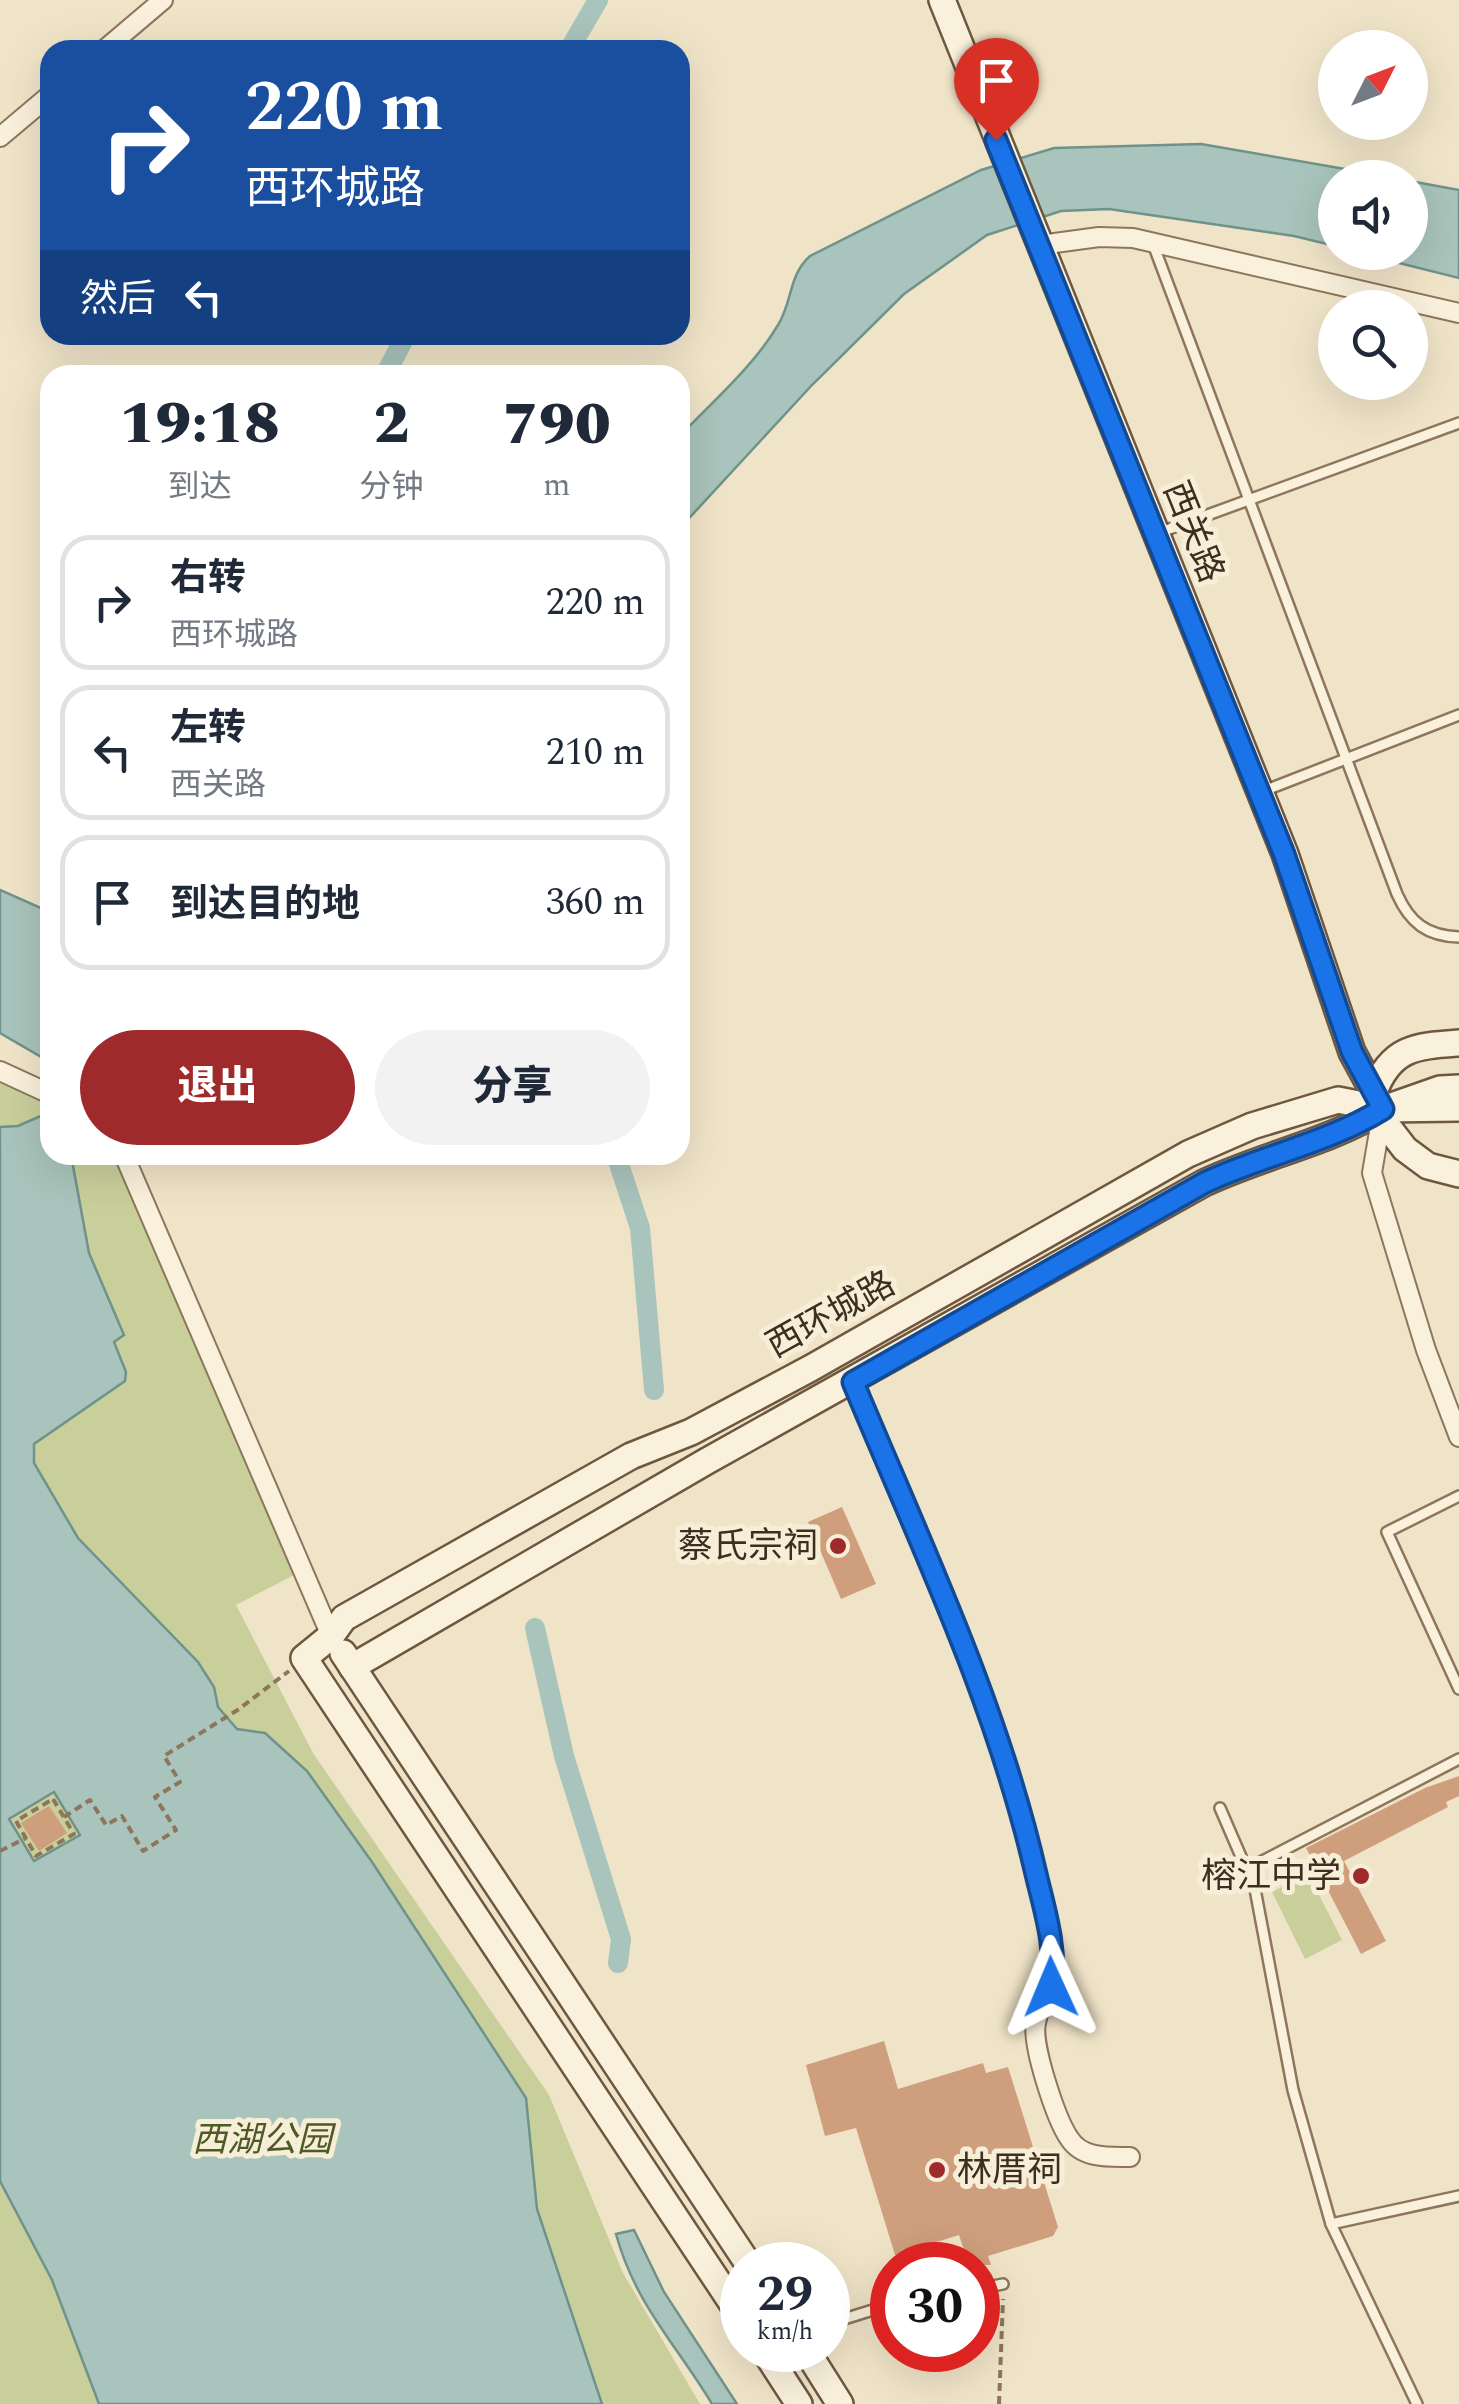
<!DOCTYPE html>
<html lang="zh">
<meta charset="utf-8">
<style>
:root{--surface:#fff;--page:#f2f2f3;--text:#1f2937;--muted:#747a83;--line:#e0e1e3;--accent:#9e2a2b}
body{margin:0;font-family:Spectral,"Noto Sans SC",serif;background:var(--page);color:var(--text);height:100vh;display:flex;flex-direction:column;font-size:38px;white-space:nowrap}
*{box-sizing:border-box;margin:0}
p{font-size:32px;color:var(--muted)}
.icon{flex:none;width:55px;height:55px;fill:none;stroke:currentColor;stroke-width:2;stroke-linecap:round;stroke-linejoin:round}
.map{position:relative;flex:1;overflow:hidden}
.sheet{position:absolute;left:40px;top:365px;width:650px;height:800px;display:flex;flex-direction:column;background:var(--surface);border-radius:30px;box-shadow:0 10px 40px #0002}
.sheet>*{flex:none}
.hud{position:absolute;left:40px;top:40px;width:650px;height:305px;border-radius:30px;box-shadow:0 10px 40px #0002;background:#1a4fa0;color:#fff;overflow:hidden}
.needle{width:65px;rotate:48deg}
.buttons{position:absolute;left:1318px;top:30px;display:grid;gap:20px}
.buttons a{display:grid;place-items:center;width:110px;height:110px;border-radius:50%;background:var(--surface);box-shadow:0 10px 40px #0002;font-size:50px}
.speed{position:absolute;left:720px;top:2242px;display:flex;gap:20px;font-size:50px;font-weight:700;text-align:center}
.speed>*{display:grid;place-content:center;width:130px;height:130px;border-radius:50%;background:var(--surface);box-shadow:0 10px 40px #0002;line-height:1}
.speed small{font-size:25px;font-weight:400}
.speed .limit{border:15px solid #d22;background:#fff;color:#111}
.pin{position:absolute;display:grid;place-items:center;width:85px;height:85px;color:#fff;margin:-102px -42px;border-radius:50% 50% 50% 0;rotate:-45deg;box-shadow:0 0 10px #0007}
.pin .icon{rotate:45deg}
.me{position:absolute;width:110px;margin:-55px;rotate:359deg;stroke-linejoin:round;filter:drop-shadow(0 0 8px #0008)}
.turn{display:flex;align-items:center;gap:35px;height:210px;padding:0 40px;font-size:45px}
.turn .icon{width:130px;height:130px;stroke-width:2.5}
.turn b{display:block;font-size:70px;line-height:85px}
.then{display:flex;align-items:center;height:95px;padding:0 40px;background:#0003;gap:20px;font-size:38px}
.eta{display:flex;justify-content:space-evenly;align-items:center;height:170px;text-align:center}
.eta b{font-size:60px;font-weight:800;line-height:70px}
.button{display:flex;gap:20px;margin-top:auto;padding:20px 40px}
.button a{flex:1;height:115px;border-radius:60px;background:var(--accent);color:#fff;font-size:40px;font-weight:800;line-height:115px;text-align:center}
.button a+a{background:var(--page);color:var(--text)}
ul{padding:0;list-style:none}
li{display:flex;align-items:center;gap:30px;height:135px;margin:0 20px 15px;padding:0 20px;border:5px solid var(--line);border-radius:30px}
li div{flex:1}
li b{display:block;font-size:38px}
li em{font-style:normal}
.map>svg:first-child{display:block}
.green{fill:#c9cf9b}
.water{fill:#a9c4bc;stroke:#6f938a;stroke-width:2.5;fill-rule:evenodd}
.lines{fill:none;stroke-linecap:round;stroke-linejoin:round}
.canal{stroke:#a9c4bc;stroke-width:20}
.building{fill:#cf9f7d}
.service-casing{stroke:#8d765c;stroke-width:14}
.minor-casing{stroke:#8d765c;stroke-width:22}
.secondary-casing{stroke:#6f573f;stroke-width:30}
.path{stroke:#8d765c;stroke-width:4;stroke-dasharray:8 5;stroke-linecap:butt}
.service{stroke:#faf1dc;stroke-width:9}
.minor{stroke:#faf1dc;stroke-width:18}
.secondary{stroke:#faf1dc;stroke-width:25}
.route-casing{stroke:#114b97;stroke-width:25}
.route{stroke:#1a73e8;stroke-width:18}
.poi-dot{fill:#9e2a2b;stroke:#f7eed8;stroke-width:4}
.labels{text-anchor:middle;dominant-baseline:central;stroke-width:10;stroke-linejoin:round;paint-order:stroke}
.street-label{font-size:35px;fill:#3d2e20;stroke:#f7eed8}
.poi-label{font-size:35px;fill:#3d2e20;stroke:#f7eed8;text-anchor:end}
.park-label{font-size:35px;font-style:italic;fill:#4d5a26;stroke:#f7eed8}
</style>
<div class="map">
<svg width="1459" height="2404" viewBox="0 0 1459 2404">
<rect width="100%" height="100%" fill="#f0e4c8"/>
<g class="green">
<path d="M0 1079 50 1102V1155H116L296 1574 236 1605 313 1753 549 2095 623 2273 700 2404H0Z"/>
<path d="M1308 1873 1342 1940 1305 1959 1272 1892Z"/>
</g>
<g class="water">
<path d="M1201 144 1391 177 1335 178V246L1294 236 1109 209 1061 211 987 235 904 294 812 385 680 528V436C713 401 753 367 778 325 793 301 788 276 810 256L981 170 1054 148Z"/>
<path d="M1410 181 1459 190V278L1359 253 1410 252Z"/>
<path d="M0 890 50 912V1062L0 1033Z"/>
<path d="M43 1115H50V1155H71L89 1253 124 1335 114 1342 126 1372 125 1381 34 1444V1463L78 1538 198 1662 214 1687 218 1707 237 1729 265 1733 307 1771 372 1862 526 2098 537 2209 602 2404H99L52 2280 0 2181V1127L18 1126ZM54 1792 80 1835 34 1861 9 1819Z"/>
<path d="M634 2230 664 2292 737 2404H712C676 2344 635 2304 616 2234Z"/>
</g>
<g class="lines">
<g class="canal">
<path d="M569 50 598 0"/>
<path d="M385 375 406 335"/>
<path d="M616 1155 640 1228 654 1390"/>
<path d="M535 1628 564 1756 621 1939 618 1963"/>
</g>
</g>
<g class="building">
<path d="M842 1507 876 1584 841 1599 808 1522Z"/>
<path d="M1459 1776V1796L1446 1802 1448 1807 1344 1861 1386 1941 1361 1954 1306 1848 1425 1788Z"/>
<path d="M49 1806 67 1833 39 1851 21 1823Z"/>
<path d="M884 2041 898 2089 983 2063 986 2073 1008 2067 1058 2227 1053 2236 988 2256 991 2265H969L959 2235 895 2255 856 2128 825 2136 806 2065Z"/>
</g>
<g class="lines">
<g class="service-casing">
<g id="service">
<path d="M1153 244 1397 894C1410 923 1427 936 1459 937"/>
<path d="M1161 532 1459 423"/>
<path d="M1261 792 1459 715"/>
<path d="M1459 1496 1387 1532 1459 1689"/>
<path d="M1220 1808 1255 1889 1293 2090 1331 2224 1417 2404"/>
<path d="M1249 1868 1459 1759"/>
<path d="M1331 2224 1459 2196"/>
<path d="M978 2289 1003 2284"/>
<path d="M828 2324 892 2304"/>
</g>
</g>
<g class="minor-casing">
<g id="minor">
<path d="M104 50 163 0"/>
<path d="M0 137 50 95"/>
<path d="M1040 245 1099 237 1133 238 1459 313"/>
<path d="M0 1071 50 1094"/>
<path d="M1382 1114 1372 1173 1426 1350 1459 1437"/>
<path d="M124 1155 331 1636"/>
<path d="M853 1382C919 1541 998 1701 1035 1870 1041 1897 1050 1924 1053 1951 1057 1986 1041 1995 1036 2023 1031 2044 1056 2119 1069 2138 1082 2159 1108 2157 1130 2157"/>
</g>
</g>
<g class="secondary-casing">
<g id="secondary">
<path d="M942 0 1285 854 1352 1052 1383 1109 1388 1127 1405 1149 1428 1166 1459 1174"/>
<path d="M1459 1088 1440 1089 1383 1109 1459 1108"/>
<path d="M1374 1092C1391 1047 1416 1046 1459 1043"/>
<path d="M343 1653 749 2265"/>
<path d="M352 1667 707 1461 1204 1183C1263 1155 1328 1143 1383 1109"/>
<path d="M742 2318 304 1658 331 1636 344 1618 631 1456 691 1432 811 1368 1188 1154 1252 1126 1338 1100 1383 1109"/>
<path d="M764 2350 799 2404"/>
<path d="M806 2350 840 2404"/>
</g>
</g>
<g class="path">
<path d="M53 1799 74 1834 36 1856 16 1821Z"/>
<path d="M64 1817 90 1800 106 1825 122 1816 143 1851 176 1830 155 1797 180 1782 164 1756 239 1709 289 1671"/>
<path d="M0 1851 26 1838"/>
<path d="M999 2404 1003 2299"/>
</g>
<use href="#service" class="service"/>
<use href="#minor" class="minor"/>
<use href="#secondary" class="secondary"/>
</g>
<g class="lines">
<g class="route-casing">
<path id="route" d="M996 140 1284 854 1352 1052 1383 1109C1328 1143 1263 1155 1204 1183L853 1382C920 1543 997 1703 1036 1874 1045 1912 1057 1948 1051 1987"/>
</g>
<use href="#route" class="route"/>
</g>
<g class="poi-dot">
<circle cx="838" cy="1546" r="10"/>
<circle cx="1361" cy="1876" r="10"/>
<circle cx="937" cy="2170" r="10"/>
</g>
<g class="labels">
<g class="street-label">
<text transform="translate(1193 532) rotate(68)">西关路</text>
<text transform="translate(831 1315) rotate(-29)">西环城路</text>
</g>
<g class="poi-label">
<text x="818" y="1546">蔡氏宗祠</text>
<text x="1341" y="1876">榕江中学</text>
<text x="957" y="2170" text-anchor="start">林厝祠</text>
</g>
<g class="park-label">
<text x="262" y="2140">西湖公园</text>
</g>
</g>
</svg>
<div class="buttons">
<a><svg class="needle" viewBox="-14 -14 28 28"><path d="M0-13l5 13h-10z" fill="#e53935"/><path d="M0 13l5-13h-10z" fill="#747a83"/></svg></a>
<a><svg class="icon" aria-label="sound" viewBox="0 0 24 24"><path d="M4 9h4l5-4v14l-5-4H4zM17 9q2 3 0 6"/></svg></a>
<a><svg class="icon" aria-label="search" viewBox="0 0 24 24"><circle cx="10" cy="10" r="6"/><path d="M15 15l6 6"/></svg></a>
</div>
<div class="speed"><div>29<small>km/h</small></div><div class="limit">30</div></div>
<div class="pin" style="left:996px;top:140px;background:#d93025"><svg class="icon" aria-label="arrive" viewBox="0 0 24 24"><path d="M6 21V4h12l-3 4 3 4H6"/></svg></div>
<svg class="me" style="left:1051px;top:1987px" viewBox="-20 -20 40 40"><path d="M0-17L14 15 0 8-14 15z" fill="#1a73e8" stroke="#fff" stroke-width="4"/></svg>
<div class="hud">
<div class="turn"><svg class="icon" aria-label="right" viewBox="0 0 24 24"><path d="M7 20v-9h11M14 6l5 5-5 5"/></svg><div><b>220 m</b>西环城路</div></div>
<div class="then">然后<svg class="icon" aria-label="left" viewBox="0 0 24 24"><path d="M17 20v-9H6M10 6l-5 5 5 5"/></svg></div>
</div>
<section class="sheet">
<div class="eta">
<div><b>19:18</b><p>到达</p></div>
<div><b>2</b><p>分钟</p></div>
<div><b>790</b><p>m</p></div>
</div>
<ul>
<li><svg class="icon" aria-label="right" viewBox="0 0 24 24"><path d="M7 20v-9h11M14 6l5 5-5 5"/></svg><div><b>右转</b><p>西环城路</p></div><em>220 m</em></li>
<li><svg class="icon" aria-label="left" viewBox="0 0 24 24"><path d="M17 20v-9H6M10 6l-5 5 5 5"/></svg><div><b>左转</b><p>西关路</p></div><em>210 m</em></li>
<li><svg class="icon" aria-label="arrive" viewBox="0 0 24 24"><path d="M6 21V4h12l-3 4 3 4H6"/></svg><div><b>到达目的地</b></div><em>360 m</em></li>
</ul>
<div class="button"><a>退出</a><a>分享</a></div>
</section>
</div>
